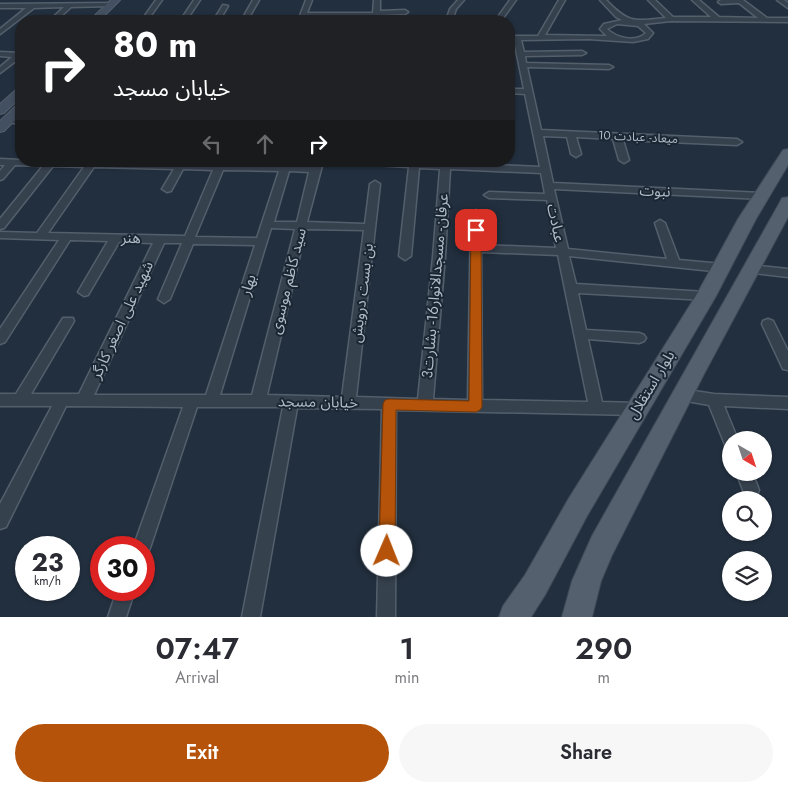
<!DOCTYPE html>
<meta charset="utf-8">
<style>
:root{--surface:#fff;--page:#f7f7f7;--text:#2b2b33;--muted:#7c7c81;--accent:#b45309}
body{margin:0;font-family:Jost,"Noto Sans Arabic",sans-serif;background:var(--page);color:var(--text);height:100vh;display:flex;flex-direction:column;font-size:19px;white-space:nowrap}
*{box-sizing:border-box;margin:0}
p{font-size:16px;color:var(--muted)}
.icon{flex:none;width:28px;height:28px;fill:none;stroke:currentColor;stroke-width:2;stroke-linecap:round;stroke-linejoin:round}
.map{position:relative;height:617px;overflow:hidden}
.drawer{display:flex;flex-direction:column;background:var(--surface);flex:1}
.drawer>*{flex:none}
.guide{position:absolute;left:15px;top:15px;width:500px;height:152px;border-radius:20px;box-shadow:0 1px 4px #0004;background:#202124;color:#fff;overflow:hidden}
.needle{width:32px;rotate:141deg}
.buttons{position:absolute;left:722px;top:431px;display:grid;gap:10px}
.buttons a{display:grid;place-items:center;width:50px;height:50px;border-radius:50%;background:var(--surface);box-shadow:0 1px 4px #0004;font-size:25px}
.speed{position:absolute;left:15px;top:536px;display:flex;gap:10px;font-size:25px;font-weight:700;text-align:center}
.speed>*{display:grid;place-content:center;width:65px;height:65px;border-radius:50%;background:var(--surface);box-shadow:0 1px 4px #0004;line-height:1}
.speed small{font-size:12px;font-weight:400}
.speed .limit{border:8px solid #d22;background:#fff;color:#111}
.pin{position:absolute;display:grid;place-items:center;width:42px;height:42px;color:#fff;margin:-21px;border-radius:10px;box-shadow:0 2px 8px #0006}
.me{position:absolute;width:55px;margin:-28px;rotate:1deg;stroke-linejoin:round;filter:drop-shadow(0 0 4px #0008)}
.turn{display:flex;align-items:center;gap:18px;height:105px;padding:0 15px;font-size:22px}
.turn .icon{width:65px;height:65px;stroke-width:2.5}
.turn b{display:block;font-size:35px;line-height:42px}
.lanes{display:flex;align-items:center;height:48px;padding:0 15px;background:#0003;justify-content:center;gap:25px;direction:ltr}
.lanes .off{opacity:.35}
.eta{display:flex;justify-content:space-evenly;align-items:center;height:85px;text-align:center}
.eta b{font-size:30px;font-weight:600;line-height:35px}
.action{display:flex;gap:10px;margin-top:auto;padding:10px 15px}
.action a{flex:1;height:58px;border-radius:30px;background:var(--accent);color:#fff;font-size:20px;font-weight:600;line-height:58px;text-align:center}
.action a+a{background:var(--page);color:var(--text)}
.map>svg:first-child{display:block}
.lines{fill:none;stroke-linecap:round;stroke-linejoin:round}
.street-casing{stroke:#545f6c;stroke-width:3}
.secondary-casing{stroke:#545f6c;stroke-width:2}
.primary-casing{stroke:#3f4a57;stroke-width:2}
.street{fill:#36414e;fill-rule:evenodd}
.secondary{fill:#435061;fill-rule:evenodd}
.primary{fill:#54606e;fill-rule:evenodd}
.route{fill:#b45309;stroke:#753606}
.labels{text-anchor:middle;dominant-baseline:central;stroke-width:4;stroke-linejoin:round;paint-order:stroke}
.far-street-label{font-size:12px;fill:#b1bcc9;stroke:#1b2633}
.street-label{font-size:15px;fill:#b1bcc9;stroke:#1b2633}
</style>
<div class="map">
<svg width="788" height="617" viewBox="0 0 788 617">
<rect width="100%" height="100%" fill="#222f3e"/>
<g class="lines">
<g class="street-casing">
<g id="street">
<path d="M156 0H162L147 21H141Z"/>
<path d="M194 0H200L186 21H180Z"/>
<path d="M253 0H259L247 21H241Z"/>
<path d="M306 0H312L307 13H373L374 0H380V11L405 10 408 12 405 14 380 15 379 21H373V17H306L304 21H298Z"/>
<path d="M458 0H464L456 9 452 21H446L450 9Z"/>
<path d="M510 0H516L501 21H495Z"/>
<path d="M559 0H565L545 35 607 36 600 29 604 24 622 20 616 17 600 0H606C629 24 634 21 666 18L648 0H655L673 17H711L692 0H699L719 17 758 18 739 3 721 4 718 2 721 0H743L767 18H788V22L671 21 644 24 653 33 648 39 633 42 589 39 521 40 524 52 582 51 586 53 582 55 525 56 526 63 609 65 613 67 609 69 527 67 541 130 737 139 742 142 737 145 623 140 629 160 624 163 619 160 613 139 576 137 581 154 576 157 571 154 567 137 543 136 553 183 762 193 767 196 762 199 554 189 568 249 667 259 655 223 660 220 665 223 679 260 722 264 728 268 722 272 569 256 576 284 706 292 712 296 706 300 578 293 586 330 639 333 644 335 646 338 644 341 639 343 588 339 602 402 636 403 641 405 643 409 641 413 636 415 396 410 395 617H377L382 409 297 408 260 617H242L283 407H197L150 548 147 554 144 555V548H133L183 407 66 406 6 527 0 529V504L52 406H0V394H16L63 318H73L74 321 31 394H79L153 243 119 242 88 295 84 296 78 292 108 241 70 240 5 342 0 344V329L59 240 0 238V232L37 233 84 167 53 166 4 228 0 229V219L43 166 15 165 3 179 0 180V171L5 165H0V159L21 160V161L312 166 314 161H403L540 167 525 94 509 93V89H524L514 40H509V36H538ZM617 24 638 26 646 33C635 43 617 38 607 29ZM323 162 409 167 399 256 405 260 411 256 419 168 440 169 433 257 418 399 356 397 380 184 375 181 370 184 365 224 307 222ZM94 167 174 169 162 189 167 192 171 191 183 169 213 170 185 236 48 233ZM450 169 541 173 545 194 489 192 484 195 489 198 547 200 556 248 481 245V213L476 210 471 213 468 400 433 399 445 257ZM223 170 279 171 257 238 195 237ZM289 171 309 172 297 222H274ZM271 228 295 229 252 395H220ZM306 229 364 230 342 397 267 395ZM164 243H182L158 299 164 303 170 299 193 244 255 245 206 395H94ZM481 252 558 255 588 402 482 400Z"/>
<path d="M777 0H784L788 3V8Z"/>
<path d="M111 3 113 4V6L71 7 56 21H49L64 7 34 8 0 34V29L26 8H0V4Z"/>
<path d="M223 5 228 6 219 21H213Z"/>
<path d="M0 52 21 53V57L0 73V67L12 57 0 56Z"/>
<path d="M9 117 21 118V124L6 122V118Z"/>
<path d="M750 265 788 269V277L746 272 744 269Z"/>
<path d="M768 319 773 321 788 351V370L783 369 762 324 763 321Z"/>
<path d="M681 389 714 394 788 397V409L724 406 738 440H731V449L726 447 709 405 676 399 674 395 676 391Z"/>
<path d="M736 472H752L759 490 757 495 751 497 745 495Z"/>
<path d="M117 590H135L126 617H108Z"/>
</g>
</g>
<g class="secondary-casing">
<g id="secondary">
<path d="M111 0H120L99 21H89Z"/>
<path d="M21 88V97L4 113 0 114V104L17 89Z"/>
<path d="M17 105H21V114L4 131 0 132V121Z"/>
</g>
</g>
<g class="primary-casing">
<g id="primary">
<path d="M788 149V165L756 219 716 296 587 516 545 595 531 617H499L503 606 525 575 569 498 697 294 738 219 783 150Z"/>
<path d="M788 197V217L704 374 612 555 601 581 592 617H562L572 581 592 536 780 202 782 198Z"/>
</g>
</g>
<use href="#street" class="street"/>
<use href="#secondary" class="secondary"/>
<use href="#primary" class="primary"/>
</g>
<path class="route" d="M476 227 481 230 482 407 480 410 476 412 396 410 395 551 392 557 387 559 381 557 379 551 383 404 385 400 389 399 469 401 471 230Z"/>
<g class="labels">
<g class="far-street-label">
<text transform="translate(638 137) rotate(3)">میعاد- عبادت 10</text>
</g>
<g class="street-label">
<text transform="translate(655 191) rotate(3)">نبوت</text>
<text transform="translate(556 223) rotate(78)">عبادت</text>
<text transform="translate(131 238) rotate(2)">هنر</text>
<text transform="translate(288 281) rotate(-76)">سید کاظم موسوی</text>
<text transform="translate(248 285) rotate(-72)">بهار</text>
<text transform="translate(435 286) rotate(-85)">عرفان- مسجدالانوار16- بشارت3</text>
<text transform="translate(362 293) rotate(-83)">بن بست درویش</text>
<text transform="translate(122 320) rotate(-65)">شهید علی اصغر کارگر</text>
<text transform="translate(651 385) rotate(-59)">بلوار استقلال</text>
<text transform="translate(318 402) rotate(1)">خیابان مسجد</text>
</g>
</g>
</svg>
<div class="buttons">
<a><svg class="needle" viewBox="-14 -14 28 28"><path d="M0-13l5 13h-10z" fill="#e53935"/><path d="M0 13l5-13h-10z" fill="#7c7c81"/></svg></a>
<a><svg class="icon" aria-label="search" viewBox="0 0 24 24"><circle cx="10" cy="10" r="6"/><path d="M15 15l6 6"/></svg></a>
<a><svg class="icon" aria-label="layers" viewBox="0 0 24 24"><path d="M12 4l9 5-9 5-9-5zM3 14l9 5 9-5"/></svg></a>
</div>
<div class="speed"><div>23<small>km/h</small></div><div class="limit">30</div></div>
<div class="pin" style="left:476px;top:230px;background:#d93025"><svg class="icon" aria-label="arrive" viewBox="0 0 24 24"><path d="M6 21V4h12l-3 4 3 4H6"/></svg></div>
<svg class="me" style="left:387px;top:551px" viewBox="-20 -20 40 40"><circle r="19" fill="#fff"/><path d="M0-13L10 11 0 6-10 11z" fill="#b45309"/></svg>
<div class="guide">
<div class="turn"><svg class="icon" aria-label="right" viewBox="0 0 24 24"><path d="M7 20v-9h11M14 6l5 5-5 5"/></svg><div><b>80 m</b>خیابان مسجد</div></div>
<div class="lanes"><svg class="icon off" aria-label="left" viewBox="0 0 24 24"><path d="M17 20v-9H6M10 6l-5 5 5 5"/></svg><svg class="icon off" aria-label="ahead" viewBox="0 0 24 24"><path d="M12 20V5M6 11l6-6 6 6"/></svg><svg class="icon" aria-label="right" viewBox="0 0 24 24"><path d="M7 20v-9h11M14 6l5 5-5 5"/></svg></div>
</div>
</div>
<section class="drawer">
<div class="eta">
<div><b>07:47</b><p>Arrival</p></div>
<div><b>1</b><p>min</p></div>
<div><b>290</b><p>m</p></div>
</div>
<div class="action"><a>Exit</a><a>Share</a></div>
</section>
